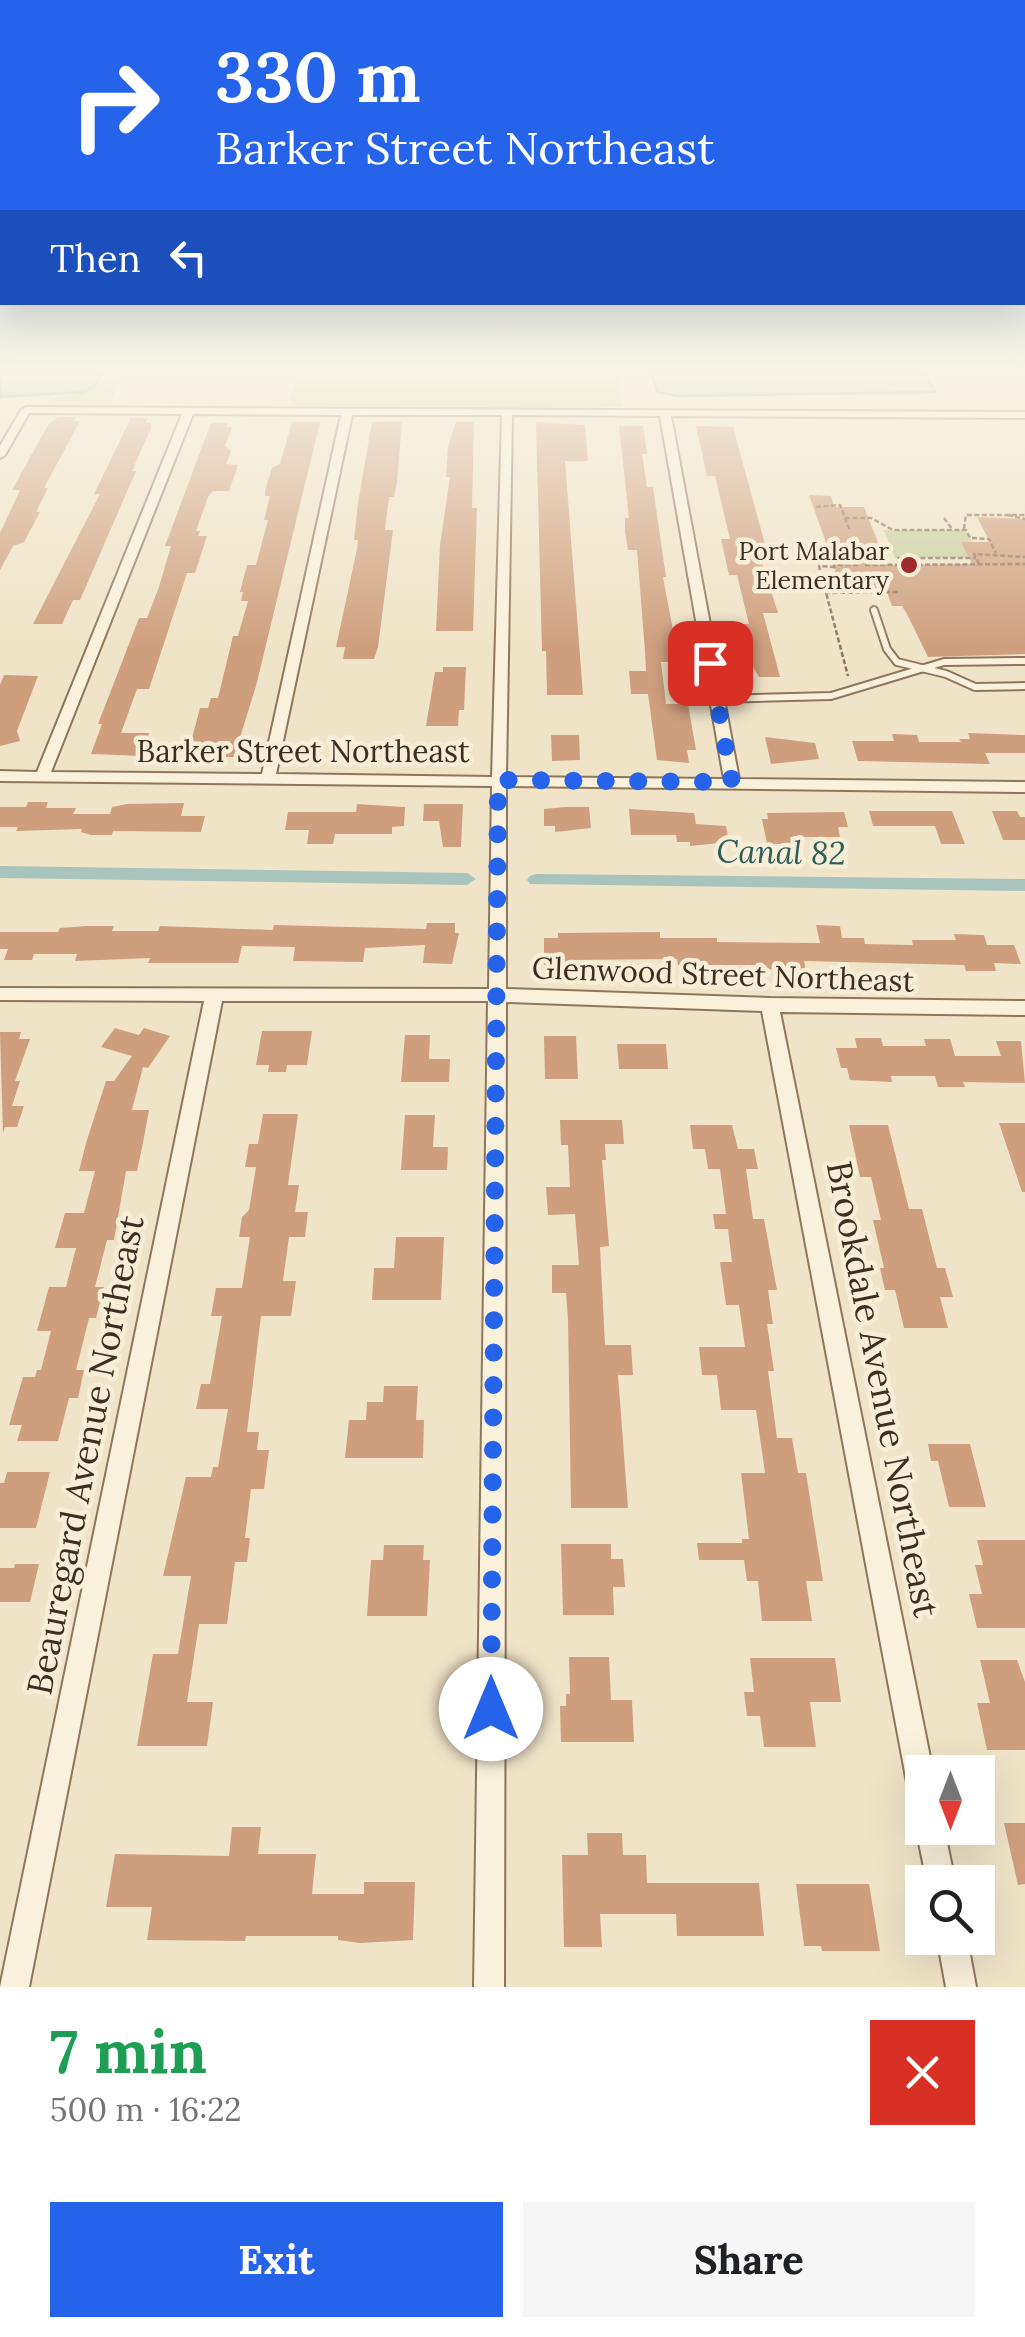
<!DOCTYPE html>
<meta charset="utf-8">
<style>
:root{--surface:#fff;--page:#f6f6f6;--text:#202124;--muted:#757577;--accent:#2563eb}
body{margin:0;font-family:Lora,serif;background:var(--page);color:var(--text);height:100vh;display:flex;flex-direction:column;font-size:38px;white-space:nowrap}
*{box-sizing:border-box;margin:0}
p{font-size:32px;color:var(--muted)}
.icon{flex:none;width:55px;height:55px;fill:none;stroke:currentColor;stroke-width:2;stroke-linecap:round;stroke-linejoin:round}
.map{position:relative;height:1987px;overflow:hidden}
.side{display:flex;flex-direction:column;background:var(--surface);flex:1}
.side>*{flex:none}
.hud{position:absolute;left:0px;top:0px;width:1025px;height:305px;box-shadow:0 10px 40px #0002;background:#2563eb;color:#fff;overflow:hidden}
.needle{width:65px;rotate:180deg}
.fabs{position:absolute;left:905px;top:1755px;display:grid;gap:20px}
.fabs a{display:grid;place-items:center;width:90px;height:90px;border-radius:0px;background:var(--surface);box-shadow:0 10px 40px #0002;font-size:50px}
.pin{position:absolute;display:grid;place-items:center;width:85px;height:85px;color:#fff;margin:-42px;border-radius:20px;box-shadow:0 5px 15px #0006}
.me{position:absolute;width:110px;margin:-55px;rotate:0deg;stroke-linejoin:round;filter:drop-shadow(0 0 8px #0008)}
.turn{display:flex;align-items:center;gap:35px;height:210px;padding:0 50px;font-size:45px}
.turn .icon{width:130px;height:130px;stroke-width:2.5}
.turn b{display:block;font-size:70px;line-height:85px}
.then{display:flex;align-items:center;height:95px;padding:0 50px;background:#0003;gap:20px;font-size:38px}
.round{display:grid;place-items:center;flex:none;width:105px;height:105px;border-radius:0px;background:var(--page)}
.overview{display:flex;align-items:center;justify-content:space-between;height:170px;padding:0 50px}
h1{font-size:60px;font-weight:700;line-height:75px;color:#1e9e55}
.cta{display:flex;gap:20px;margin-top:auto;padding:20px 50px}
.cta a{flex:1;height:115px;border-radius:0px;background:var(--accent);color:#fff;font-size:40px;font-weight:700;line-height:115px;text-align:center}
.cta a+a{background:var(--page);color:var(--text)}
.map>svg:first-child{display:block}
.green{fill:#c9cf9b}
.water{fill:#a9c4bc;stroke:#6f938a;stroke-width:2.5}
.lines{fill:none;stroke-linecap:round;stroke-linejoin:round}
.canal{fill:#a9c4bc;fill-rule:evenodd}
.building{fill:#cf9f7d}
.lane-casing{stroke:#8d765c;stroke-width:10}
.street-casing{stroke:#8d765c;stroke-width:4}
.path{stroke:#8d765c;stroke-width:2.5;stroke-dasharray:5 2.5;stroke-linecap:butt}
.lane{stroke:#faf1dc;stroke-width:6}
.street{fill:#faf1dc;fill-rule:evenodd}
.route{stroke:#2563eb;stroke-width:18;stroke-dasharray:0 32.4}
.poi-dot{fill:#9e2a2b;stroke:#f7eed8;stroke-width:4}
.labels{text-anchor:middle;dominant-baseline:central;stroke-width:9;stroke-linejoin:round;paint-order:stroke}
.far-poi-label{font-size:25px;fill:#3d2e20;stroke:#f7eed8;text-anchor:end}
.street-label{font-size:30px;fill:#3d2e20;stroke:#f7eed8}
.water-label{font-size:32px;font-style:italic;fill:#2f5d5a;stroke:#f7eed8}
.near-street-label{font-size:35px;fill:#3d2e20;stroke:#f7eed8}
</style>
<div class="map">
<svg width="1025" height="1987" viewBox="0 0 1025 1987">
<rect width="100%" height="100%" fill="#f0e4c8"/>
<g class="green">
<path d="M104 370H126L111 402 45 401C72 393 89 394 104 370Z"/>
<path d="M300 370H617L622 407 299 406 290 399Z"/>
<path d="M884 530H966L972 542 962 543 972 558H895Z"/>
</g>
<g class="water">
<path d="M0 370H104L94 386 84 392 0 397Z"/>
<path d="M651 370 925 372 935 392 678 396 657 392Z"/>
</g>
<g class="lines">
<g class="canal">
<path d="M0 866 467 873 476 879 467 885 0 878Z"/>
<path d="M536 874 1025 879V891L530 884 527 880 530 876Z"/>
</g>
</g>
<g class="building">
<path d="M58 417H76L74 421H80L44 488H48L36 512H40L24 542 13 546 0 570V533L20 490H12L48 425Z"/>
<path d="M131 418H148L145 423H151V428L132 471H136L80 600H73L62 624H33L100 494H94Z"/>
<path d="M402 421 397 481 394 497H389L385 530H393L378 647 374 659H343L345 647H336L357 549 358 540H354L358 503 372 422Z"/>
<path d="M292 422H320L256 686 234 757H187L200 708H208L211 698H218L233 636H238L248 601H241L243 592H240L247 565H256L268 520H264L270 496H265V491L272 468 280 464Z"/>
<path d="M456 422H474L472 508H477L473 631H436L440 545 450 477H446L448 446Z"/>
<path d="M536 422 585 425 588 461H565L583 695H547L546 651H542Z"/>
<path d="M211 423H228L226 427H232L225 446 231 451 226 464 238 465 229 491H213L208 497 196 531H200L198 536H207L195 573H187L149 689H137L121 733H149L141 756 91 754 102 724H98L139 618H147L159 587 171 546H165Z"/>
<path d="M619 426H643L647 454H642L647 487H653L666 577H663L679 662H661L666 704H688L696 750H687L689 763 657 760 648 694H631L629 671H646L645 651 637 550H628L625 532V518H629Z"/>
<path d="M696 426 733 427 769 559H761L778 613H763L780 677H759L751 664 742 624H749L737 575H729L721 539H730L715 476H707Z"/>
<path d="M809 495 831 496 834 507H864L887 565 972 564 961 542H990L977 517 1025 519V654L928 657 907 614 902 606H892L886 590H843Z"/>
<path d="M443 667H466L464 710H459L458 726H426L435 672H443Z"/>
<path d="M4 675 38 676 17 731 20 741 0 746V685Z"/>
<path d="M968 733 1025 735V753H985L990 764 858 761 852 741H894L892 734 917 735 919 742H961L959 739H970Z"/>
<path d="M551 735H579L580 760 552 761Z"/>
<path d="M765 737 815 743 819 759 771 764Z"/>
<path d="M28 802H48L46 808H76L73 814H110L112 807 127 804 184 803 181 816H205L201 832 113 831 112 835H91L81 832 82 829 16 831 18 827H0V807H26Z"/>
<path d="M357 804 405 807 404 826 392 827V834H335L333 844H307L309 830H285L288 812H356Z"/>
<path d="M424 804H463L461 847H443L439 821H423Z"/>
<path d="M566 807H589L591 828 555 832V826H544V809Z"/>
<path d="M629 809 694 813 696 824 726 826 729 842 690 846V842H677L676 835H631Z"/>
<path d="M869 811H952L965 844H941L935 826H873Z"/>
<path d="M992 811H1017L1020 817H1025V840H1003Z"/>
<path d="M844 812 848 827H838L840 837H790L791 844H767L762 819H768L767 813Z"/>
<path d="M427 923H455V933H459L452 964 423 963 425 945 365 948 363 962 293 961 295 947 242 946 238 963H148L150 958 75 961 77 954H34L32 960H4L8 949H0V932H58L60 928 86 926H114L112 931H158L160 926 273 930 274 925 426 929Z"/>
<path d="M816 925 840 926 842 938H864L865 944 913 945 912 940H956L954 934 984 935 987 945H1014L1021 964 994 963 996 971H966L964 965 804 961 806 971 767 969 766 965H678L677 959 569 960 570 968H544V938H558V933L660 932V938H717V942L820 943Z"/>
<path d="M115 1028 139 1035 144 1028 170 1036 148 1068 143 1067 132 1110H149L143 1143 137 1171H126L114 1240H107L95 1287H104L96 1318H89L76 1370H84L78 1398H69L58 1441H17L22 1425H9L23 1377H35L37 1370H41L51 1331H37L49 1287H66L76 1248H55L65 1213H84L95 1171H79L86 1143 106 1081H114L132 1056 101 1047Z"/>
<path d="M262 1031H312L307 1065H287L286 1072H268L269 1065H256Z"/>
<path d="M0 1032H21L19 1039H30L15 1081H20L12 1106H24L17 1127H5L3 1133Z"/>
<path d="M405 1035H430L429 1059H450L449 1082H401Z"/>
<path d="M544 1036H576L578 1079H545Z"/>
<path d="M855 1038H881L883 1046H926L924 1039H950L955 1056H1001L996 1041H1021L1025 1083 963 1082 965 1087H938L935 1076H891L892 1082 850 1080 847 1068H841L836 1048H857Z"/>
<path d="M617 1044H666L668 1069H619Z"/>
<path d="M263 1114H298L288 1185H299L295 1212H308L305 1237H289L283 1281H296L291 1316H261L247 1432H259L257 1450H269L264 1489H251L245 1538H250L247 1562H235L227 1624H199L187 1702H213L207 1746H137L153 1654H178L191 1576H163L186 1477H211L213 1467H218L228 1409H196L201 1384H210L222 1316H211L216 1288H242L250 1237H239L242 1217 249 1210 256 1167H245L249 1144H258Z"/>
<path d="M405 1115H435L433 1147H448L447 1170H401Z"/>
<path d="M560 1120H622L624 1144H605L606 1160H602L609 1246 600 1247 605 1345H631L633 1375H618L628 1508H571L568 1319 566 1293H552V1265H579L575 1214 548 1215 546 1187H570L568 1145H561Z"/>
<path d="M999 1123H1025V1192H1022Z"/>
<path d="M690 1125H732L738 1149H754L758 1169H746L753 1219H764L777 1290H768L773 1324H767L774 1371H768L777 1438H792L798 1473H806L823 1581H806L812 1621H762L758 1581H747L744 1560H699L697 1543H742V1539H749L741 1473H765L756 1410H721L717 1375H702L699 1347H745L739 1305H726L720 1262H732L728 1229H715L713 1214H726L720 1169H708L705 1149H693Z"/>
<path d="M849 1125H888L909 1209H922L937 1268H945L953 1297H940L948 1328H904L895 1290H885L880 1268H884L873 1220H881L871 1177H860Z"/>
<path d="M396 1237H444L441 1300H372L374 1268H394Z"/>
<path d="M384 1386H418L416 1420H424L423 1458H345L349 1420H366L367 1402H383Z"/>
<path d="M928 1444H970L986 1507H949L938 1461H931Z"/>
<path d="M7 1472H50L36 1528H0V1483H4Z"/>
<path d="M977 1540H1025V1628H977L969 1594H982L975 1565H983Z"/>
<path d="M561 1544H611V1559H623L625 1587H613L614 1615H563Z"/>
<path d="M384 1545H424L423 1560H430L427 1616H367L371 1560H383Z"/>
<path d="M15 1564H39L30 1602H0V1568H14Z"/>
<path d="M569 1657H609L611 1700H632L634 1742H561L560 1706H566V1694H570Z"/>
<path d="M750 1658H835L841 1702H810L816 1747H764L760 1716H747L744 1692H754Z"/>
<path d="M980 1660H1017L1025 1682V1750H987L977 1703H990Z"/>
<path d="M1004 1823H1025V1884L1018 1885Z"/>
<path d="M232 1827H261L258 1854H316L312 1894H364V1882H415L413 1940 360 1943 338 1940V1936H246L245 1941 147 1940 152 1907H106L115 1854 229 1856Z"/>
<path d="M587 1833H622L623 1855H646L647 1883H759L764 1936H677L676 1914H600L602 1947H564L562 1855H588Z"/>
<path d="M796 1884H869L880 1951H822L821 1946H804Z"/>
</g>
<g class="lines">
<g class="lane-casing">
<g id="lane">
<path d="M874 610 887 649 897 662 946 674 975 687 1025 686"/>
<path d="M717 699 831 696 944 662 1025 661"/>
</g>
</g>
<g class="street-casing">
<g id="street">
<path d="M26 407 1025 412V418L671 416 739 779 1025 782V792L506 786V989L770 998 1025 1001V1015L780 1012 933 1772H922V1802L912 1798 908 1788 762 1011 506 1002 504 1987H474L488 1001H222L29 1987H0L204 1001 0 1000V988L489 989 492 786 0 781V771L37 772 182 414 29 413 5 455 0 458V446L21 410ZM193 414 341 415 262 774 51 772ZM352 415H502L492 777 276 774ZM512 415 660 416 724 779 506 777Z"/>
<path d="M922 1817V1828H944L955 1882H927L916 1828Z"/>
<path d="M937 1938H967L976 1987H946Z"/>
</g>
</g>
<g class="path">
<path d="M816 507 840 505 850 531"/>
<path d="M1008 515 1025 519"/>
<path d="M845 518H871L893 530H966L970 538 989 539 996 553"/>
<path d="M944 518 952 529"/>
<path d="M964 529 966 515H1025"/>
<path d="M979 564 974 554 1025 557"/>
<path d="M865 565 1025 564"/>
<path d="M901 565 898 558H976"/>
<path d="M835 567 819 566 848 676"/>
<path d="M841 590 834 565H859"/>
<path d="M825 593 899 592"/>
</g>
<use href="#lane" class="lane"/>
<use href="#street" class="street"/>
</g>
<linearGradient id="sky" x2="0" y2="1"><stop stop-color="#8fbad6"/><stop offset="0.57" stop-color="#f8f3e6"/><stop offset="1" stop-color="#f8f3e6" stop-opacity="0"/></linearGradient>
<rect width="1025" height="648" fill="url(#sky)"/>
<g class="lines">
<path class="route" d="M491 1709 498 780 732 782 710 663"/>
</g>
<circle class="poi-dot" cx="909" cy="565" r="10"/>
<g class="labels">
<g class="far-poi-label">
<text x="889" y="551">Port Malabar<tspan x="889" dy="29">Elementary</tspan></text>
</g>
<g class="street-label">
<text x="303" y="751">Barker Street Northeast</text>
<text transform="translate(723 974) rotate(2)">Glenwood Street Northeast</text>
</g>
<g class="water-label">
<text transform="translate(781 852) rotate(1)">Canal 82</text>
</g>
<g class="near-street-label">
<text transform="translate(883 1389) rotate(79)">Brookdale Avenue Northeast</text>
<text transform="translate(85 1455) rotate(-79)">Beauregard Avenue Northeast</text>
</g>
</g>
</svg>
<div class="fabs">
<a><svg class="needle" viewBox="-14 -14 28 28"><path d="M0-13l5 13h-10z" fill="#e53935"/><path d="M0 13l5-13h-10z" fill="#757577"/></svg></a>
<a><svg class="icon" aria-label="search" viewBox="0 0 24 24"><circle cx="10" cy="10" r="6"/><path d="M15 15l6 6"/></svg></a>
</div>
<div class="pin" style="left:710px;top:663px;background:#d93025"><svg class="icon" aria-label="arrive" viewBox="0 0 24 24"><path d="M6 21V4h12l-3 4 3 4H6"/></svg></div>
<svg class="me" style="left:491px;top:1709px" viewBox="-20 -20 40 40"><circle r="19" fill="#fff"/><path d="M0-13L10 11 0 6-10 11z" fill="#2563eb"/></svg>
<div class="hud">
<div class="turn"><svg class="icon" aria-label="right" viewBox="0 0 24 24"><path d="M7 20v-9h11M14 6l5 5-5 5"/></svg><div><b>330 m</b>Barker Street Northeast</div></div>
<div class="then">Then<svg class="icon" aria-label="left" viewBox="0 0 24 24"><path d="M17 20v-9H6M10 6l-5 5 5 5"/></svg></div>
</div>
</div>
<section class="side">
<div class="overview"><div><h1>7 min</h1><p>500 m · 16:22</p></div><a class="round" style="background:#d93025;color:#fff"><svg class="icon" aria-label="close" viewBox="0 0 24 24"><path d="M6 6l12 12M18 6L6 18"/></svg></a></div>
<div class="cta"><a>Exit</a><a>Share</a></div>
</section>
